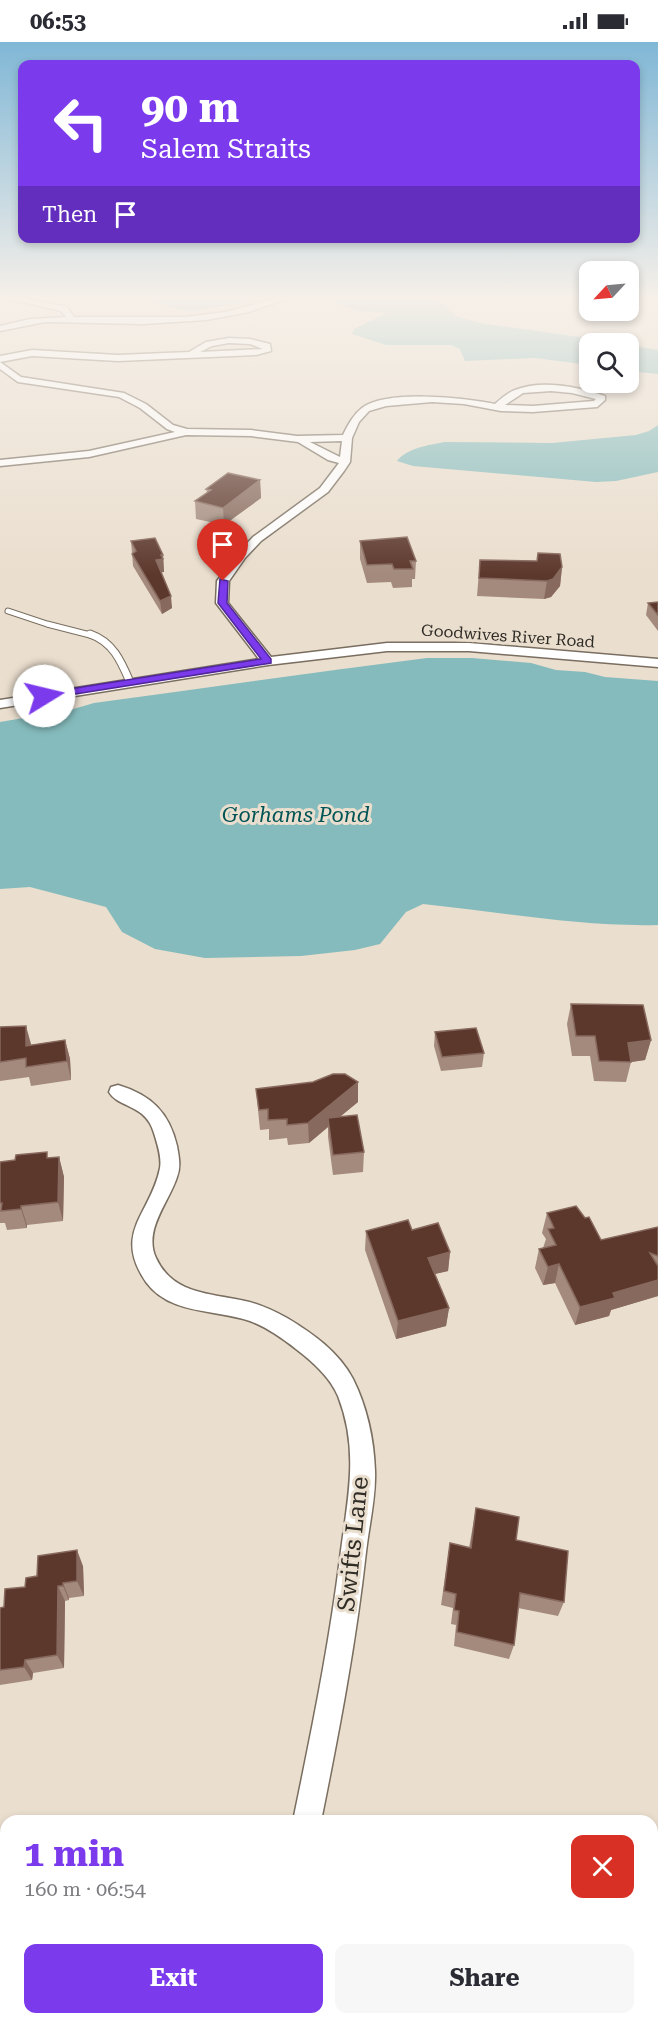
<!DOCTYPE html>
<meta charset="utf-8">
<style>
:root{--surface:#fff;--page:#f7f7f7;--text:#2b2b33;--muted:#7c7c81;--accent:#7c3aed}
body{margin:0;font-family:"Roboto Serif",serif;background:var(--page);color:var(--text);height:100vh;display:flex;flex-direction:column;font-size:22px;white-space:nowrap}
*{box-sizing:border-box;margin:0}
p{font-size:20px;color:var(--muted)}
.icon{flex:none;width:33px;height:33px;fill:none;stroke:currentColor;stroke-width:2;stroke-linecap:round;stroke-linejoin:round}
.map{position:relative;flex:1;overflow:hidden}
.drawer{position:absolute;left:0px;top:1773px;width:658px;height:210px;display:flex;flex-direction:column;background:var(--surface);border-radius:18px 18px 0 0;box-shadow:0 3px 9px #0003}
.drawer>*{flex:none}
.hud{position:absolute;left:18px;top:18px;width:622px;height:183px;border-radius:12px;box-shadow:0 3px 9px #0003;background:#7c3aed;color:#fff;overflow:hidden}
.needle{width:39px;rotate:244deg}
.buttons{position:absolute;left:579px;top:219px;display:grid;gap:12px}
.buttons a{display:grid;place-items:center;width:60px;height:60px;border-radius:12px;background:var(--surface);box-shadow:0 3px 9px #0003;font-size:30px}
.pin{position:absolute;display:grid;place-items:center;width:51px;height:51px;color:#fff;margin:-62px -26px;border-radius:50% 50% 50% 0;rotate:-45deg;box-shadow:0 0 6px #0007}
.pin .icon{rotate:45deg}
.me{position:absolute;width:66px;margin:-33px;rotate:81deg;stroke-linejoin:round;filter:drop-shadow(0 0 4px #0008)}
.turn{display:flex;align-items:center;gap:21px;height:126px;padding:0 24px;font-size:27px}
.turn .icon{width:78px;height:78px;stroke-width:2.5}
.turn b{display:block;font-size:42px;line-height:51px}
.then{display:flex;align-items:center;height:57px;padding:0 24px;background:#0003;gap:12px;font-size:22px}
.round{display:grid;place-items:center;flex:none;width:63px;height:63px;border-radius:12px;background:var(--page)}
.summary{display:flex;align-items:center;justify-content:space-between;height:102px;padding:0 24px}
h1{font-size:36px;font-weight:700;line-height:45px;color:var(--accent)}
.action{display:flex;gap:12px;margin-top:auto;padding:12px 24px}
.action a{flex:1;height:69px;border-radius:12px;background:var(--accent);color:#fff;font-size:24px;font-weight:700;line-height:69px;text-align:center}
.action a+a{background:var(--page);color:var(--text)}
.status{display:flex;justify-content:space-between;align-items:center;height:42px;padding:0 30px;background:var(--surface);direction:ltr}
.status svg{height:16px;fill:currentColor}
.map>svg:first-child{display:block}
.water{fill:#85bbbc}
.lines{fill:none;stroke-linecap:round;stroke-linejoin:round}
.lane-far1-casing{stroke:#796e60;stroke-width:7}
.lane-casing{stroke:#796e60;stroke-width:9}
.street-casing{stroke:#796e60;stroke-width:3}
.lane-far1{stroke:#fff;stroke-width:5}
.lane{stroke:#fff;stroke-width:7}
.street{fill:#fff;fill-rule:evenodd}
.wall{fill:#a38a7d}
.shaded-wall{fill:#87695d}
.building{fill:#5c372c;stroke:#87695d;stroke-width:1.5}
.route{fill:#7c3aed;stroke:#51269a;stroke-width:1.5}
.labels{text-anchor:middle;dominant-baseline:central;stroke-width:6;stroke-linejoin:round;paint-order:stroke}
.far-street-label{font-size:16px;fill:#2f2b25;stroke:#eadece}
.water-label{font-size:21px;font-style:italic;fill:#005455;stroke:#eadece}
.near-street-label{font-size:24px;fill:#2f2b25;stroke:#eadece}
</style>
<div class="status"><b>06:53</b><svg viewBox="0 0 49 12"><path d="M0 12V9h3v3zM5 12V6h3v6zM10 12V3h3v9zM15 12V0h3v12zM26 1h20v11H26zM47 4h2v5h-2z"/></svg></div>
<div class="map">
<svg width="658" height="1983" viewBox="0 0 658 1983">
<rect width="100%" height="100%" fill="#eadece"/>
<g class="water">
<path d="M112 256H265L251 260 194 269 180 268 148 259Z"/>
<path d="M333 256H436L456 274 479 281 622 301 590 302 589 323 535 316 465 319 460 307 451 303H386L352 292 354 287 387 271 359 269 331 260Z"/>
<path d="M628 303 658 308V332L629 329Z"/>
<path d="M658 383V430L616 439 596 440 413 424 397 419C407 406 429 403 445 400L552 401 636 393 649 389Z"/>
<path d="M427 616H472L531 621 556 628 585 630 605 635 658 639V883C580 885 500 870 423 862L406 870 380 902 355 908 301 914 205 916 155 907 122 890 106 865 30 845 0 847V680L70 668 94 661C205 646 316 630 427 616Z"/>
</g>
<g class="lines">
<g class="lane-far1-casing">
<path id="lane-far1" d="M8 569 47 582 94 594"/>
</g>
<g class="lane-casing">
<path id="lane" d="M90 592C113 600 121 619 130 640"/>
</g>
<g class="street-casing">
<g id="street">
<path d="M5 256H20L67 265 74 275H185L226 270 278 256H289L249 270 206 278 143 282 45 280 0 289V284L30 277 66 275 61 269Z"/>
<path d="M229 296 250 297 270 302 271 309 256 313 118 319 32 314 0 320V314L32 308 118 313 189 310 206 300ZM229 301 250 302 263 307 200 310 212 304Z"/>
<path d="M0 320 21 335 124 351 146 362 173 383 187 387 251 388 297 394 343 393C348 383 353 373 362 366 387 347 465 356 495 362 501 357 507 351 515 348 542 337 579 345 605 354V358L597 365 533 370 501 369 464 362 432 360 386 364 369 369 359 380 352 396 350 420 344 429 328 450 261 499 245 516 229 539 228 561 271 615 387 601H469L658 617V625L469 609H387L268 623 0 666V658L259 617 216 561 217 539 237 512 253 495 320 446 339 421 328 418 298 400 251 394 186 393 89 415 0 424V418L89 409 175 390 167 387 140 366 119 355 18 340 0 327ZM551 349 572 351 596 357 594 359 533 364 505 363 523 351ZM342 399 340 415 310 400Z"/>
<path d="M118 1043C151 1053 169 1070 177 1104 179 1116 181 1124 177 1135 169 1160 143 1188 156 1216 173 1253 211 1251 245 1259 260 1262 274 1269 287 1276 312 1291 339 1310 353 1337 367 1365 374 1398 375 1429 376 1456 369 1483 366 1510 356 1601 339 1690 321 1779H293C311 1692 329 1604 340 1516 347 1459 360 1410 338 1354 330 1335 312 1319 296 1307 282 1296 266 1285 250 1279 215 1267 170 1273 146 1240 112 1190 151 1172 160 1126 162 1115 157 1101 154 1091 146 1062 118 1066 109 1050L111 1045Z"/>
<path d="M249 1977H281L279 1983H247Z"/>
</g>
</g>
<use href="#lane-far1" class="lane-far1"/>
<use href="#lane" class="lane"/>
<use href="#street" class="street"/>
</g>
<g class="wall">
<path d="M260 438 261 456 224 483 196 477 195 459 207 451 206 447Z"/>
<path d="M131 499 163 513 164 530H161L172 566 162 572 133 524Z"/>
<path d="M360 499 416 519 415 537H412V545L393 546 391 540 367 541 360 517Z"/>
<path d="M480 518 562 525 560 544 551 555 544 557 477 554Z"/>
<path d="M658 560V589L646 573 648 561Z"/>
<path d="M571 962 651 998 645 1018 631 1020 626 1040 594 1039 590 1014H572L567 982Z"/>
<path d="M0 985 31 1003 65 998 70 1017 71 1038 31 1044 29 1035 0 1039Z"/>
<path d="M435 990 484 1011 482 1025 441 1029 434 1004Z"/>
<path d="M358 1040V1060L340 1074 364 1110 363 1130 333 1133 328 1095V1085L309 1101 288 1103 287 1096 269 1098V1087L260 1088 256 1047Z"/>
<path d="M59 1115 64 1135 63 1179 27 1183V1186L7 1188 5 1181H0V1120Z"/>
<path d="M547 1171 601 1198 658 1185V1254L611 1268 609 1274 575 1283 555 1241 543 1243 535 1226 539 1207 543 1206 546 1197 542 1191Z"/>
<path d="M412 1188 450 1210 448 1229 435 1232 449 1266 446 1284 396 1297 365 1208 366 1189Z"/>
<path d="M476 1466 516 1498 564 1560 558 1574 518 1566 514 1603 509 1617 454 1604 456 1583 451 1582 453 1566 441 1563 450 1501 469 1506Z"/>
<path d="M83 1524 84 1554 69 1556V1558L65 1559 64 1626 33 1631 32 1638 0 1643V1566L4 1565 25 1545 37 1534Z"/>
</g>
<g class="shaded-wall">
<path d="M260 438 261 456 224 483 223 466Z"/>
<path d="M161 513H163L164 530 157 531 156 518Z"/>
<path d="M562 525 560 544 551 555 544 557 547 539Z"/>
<path d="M171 554 172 566 162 572 160 559Z"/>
<path d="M26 984 31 1002V1022L26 1004Z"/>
<path d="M65 998 70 1017 71 1038 67 1019Z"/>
<path d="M651 998 645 1018 631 1020 628 1001Z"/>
<path d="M358 1040V1060L329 1084 328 1076V1085L309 1101 308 1081Z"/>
<path d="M59 1115 64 1135 63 1179 58 1160Z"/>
<path d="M21 1164 27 1183V1186L21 1167Z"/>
<path d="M450 1210 448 1229 426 1234 428 1216Z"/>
<path d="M559 1222 555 1241 543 1243 548 1225Z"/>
<path d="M658 1238V1254L611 1268 609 1274 575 1283 580 1265 613 1251Z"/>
<path d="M449 1266 446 1284 396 1297 398 1279Z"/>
<path d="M77 1508 83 1524 84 1554 77 1539Z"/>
<path d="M63 1541 69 1556V1558L63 1544Z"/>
<path d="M58 1544 65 1559 64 1626 57 1613Z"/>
<path d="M25 1618 33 1631 32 1638 24 1625Z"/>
</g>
<g class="building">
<path d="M228 431 260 438 223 466 195 459 211 448 206 447Z"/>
<path d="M407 495 416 519H410L413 527H394L392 522 367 523 360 499Z"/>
<path d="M155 496 163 513H161L163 517 156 518 171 554 160 559 132 512 136 509 131 499Z"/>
<path d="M538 511 560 512 562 525 553 537 547 539 479 536 480 518 537 519Z"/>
<path d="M658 560V573L648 561Z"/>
<path d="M571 962 643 963 651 998 628 1001 631 1020 599 1019 595 994H576Z"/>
<path d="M26 984V1004L65 998 67 1019 26 1025V1016L0 1020V985Z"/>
<path d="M476 986 484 1011 442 1015 435 990Z"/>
<path d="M333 1032H345L358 1040 308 1081 287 1083V1077L268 1078V1067L259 1068 256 1047 313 1040Z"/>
<path d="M357 1073 364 1110 333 1113 328 1076Z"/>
<path d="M47 1110V1116L59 1115 58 1160 21 1164V1167L1 1169 2 1161H0V1120L15 1118 16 1113Z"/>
<path d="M576 1164 585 1176 589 1175 601 1198 658 1185V1214L650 1211 658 1224V1238L613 1251 615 1256 580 1265 559 1222 548 1225 539 1207 556 1203 548 1187 554 1186 547 1171Z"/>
<path d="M408 1178 412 1188 438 1181 450 1210 428 1216 449 1266 398 1279 366 1189Z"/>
<path d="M476 1466 519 1475 516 1498 568 1509 564 1560 520 1551 514 1603 457 1590 459 1569 454 1568 456 1552 444 1549 450 1501 471 1506Z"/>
<path d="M77 1508V1539L63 1541V1544H58L57 1613 25 1618 24 1625 0 1628V1566L4 1565 5 1547 25 1545 26 1536 37 1534 38 1514Z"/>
<path d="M11 1977H18L30 1983H8Z"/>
<path d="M414 1980 421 1983H413Z"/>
</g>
<linearGradient id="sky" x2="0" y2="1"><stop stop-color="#80b7d6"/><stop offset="0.48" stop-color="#f6f0e9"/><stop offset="1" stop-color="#f6f0e9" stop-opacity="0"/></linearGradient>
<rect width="658" height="533" fill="url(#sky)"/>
<path class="route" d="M220 537 228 539 227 561 271 617V621L44 657 39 654 44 651 261 617 218 561Z"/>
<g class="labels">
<g class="far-street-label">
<text transform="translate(508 594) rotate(4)">Goodwives River Road</text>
</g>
<g class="water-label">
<text x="296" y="773">Gorhams Pond</text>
</g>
<g class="near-street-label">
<text transform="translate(353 1502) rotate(-84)">Swifts Lane</text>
</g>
</g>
</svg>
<div class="buttons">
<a><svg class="needle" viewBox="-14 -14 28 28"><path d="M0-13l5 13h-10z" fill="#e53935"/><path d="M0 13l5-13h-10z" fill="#7c7c81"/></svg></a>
<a><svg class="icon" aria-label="search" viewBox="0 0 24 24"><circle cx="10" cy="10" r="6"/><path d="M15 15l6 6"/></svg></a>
</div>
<div class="pin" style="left:223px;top:539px;background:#d93025"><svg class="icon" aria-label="arrive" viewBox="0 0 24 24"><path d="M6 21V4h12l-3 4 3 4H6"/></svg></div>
<svg class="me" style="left:44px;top:654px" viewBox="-20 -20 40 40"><circle r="19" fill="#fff"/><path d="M0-13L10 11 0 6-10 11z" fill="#7c3aed"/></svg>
<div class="hud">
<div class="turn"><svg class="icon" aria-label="left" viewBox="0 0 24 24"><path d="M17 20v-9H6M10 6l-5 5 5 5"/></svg><div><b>90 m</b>Salem Straits</div></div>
<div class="then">Then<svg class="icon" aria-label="arrive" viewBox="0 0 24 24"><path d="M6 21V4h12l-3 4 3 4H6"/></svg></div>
</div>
<section class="drawer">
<div class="summary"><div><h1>1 min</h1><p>160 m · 06:54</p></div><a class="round" style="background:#d93025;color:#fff"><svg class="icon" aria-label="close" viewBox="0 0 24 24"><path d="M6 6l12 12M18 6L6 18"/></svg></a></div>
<div class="action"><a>Exit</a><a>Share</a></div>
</section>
</div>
